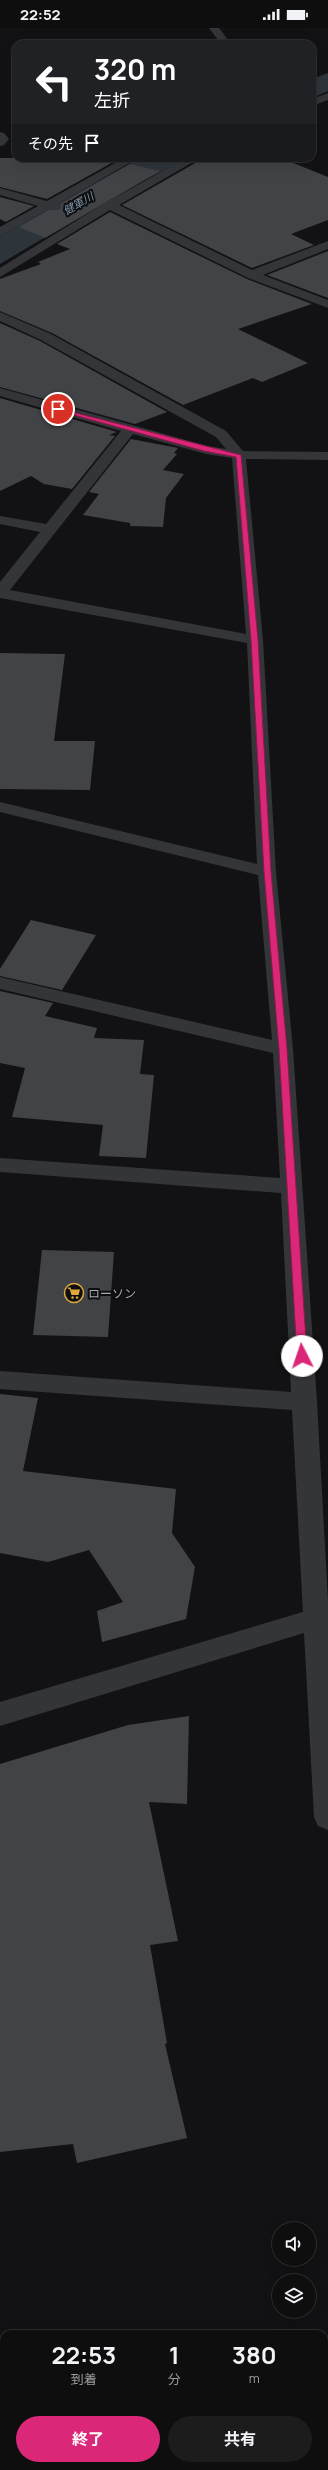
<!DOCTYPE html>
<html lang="ja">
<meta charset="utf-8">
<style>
:root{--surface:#0e0e0f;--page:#1c1c1d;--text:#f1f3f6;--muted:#9b9c9e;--line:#2e2e2f;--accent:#db2777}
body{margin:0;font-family:Manrope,"Noto Sans JP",sans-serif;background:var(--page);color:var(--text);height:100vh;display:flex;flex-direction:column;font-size:15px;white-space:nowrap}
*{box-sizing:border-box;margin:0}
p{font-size:13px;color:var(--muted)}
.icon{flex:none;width:22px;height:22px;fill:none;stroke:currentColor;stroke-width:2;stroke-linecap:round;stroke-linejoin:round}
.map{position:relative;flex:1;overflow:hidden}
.side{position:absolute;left:0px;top:2302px;width:328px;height:140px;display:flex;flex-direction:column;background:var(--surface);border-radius:12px 12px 0 0;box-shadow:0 4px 16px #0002,0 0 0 1px var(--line)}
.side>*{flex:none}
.top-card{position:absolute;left:12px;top:12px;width:304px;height:122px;border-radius:12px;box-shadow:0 4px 16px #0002,0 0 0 1px var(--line);background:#202124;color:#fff;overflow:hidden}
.controls{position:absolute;left:272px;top:2194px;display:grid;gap:8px}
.controls a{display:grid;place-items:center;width:44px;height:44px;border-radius:50%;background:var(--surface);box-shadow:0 4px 16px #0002,0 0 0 1px var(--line);font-size:20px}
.pin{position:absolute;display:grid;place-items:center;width:34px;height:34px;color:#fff;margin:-17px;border:2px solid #fff;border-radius:50%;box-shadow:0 1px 4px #0007}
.me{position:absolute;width:44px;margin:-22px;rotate:356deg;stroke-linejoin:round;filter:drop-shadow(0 0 3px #0008)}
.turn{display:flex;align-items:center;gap:14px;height:84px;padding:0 16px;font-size:18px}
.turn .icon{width:52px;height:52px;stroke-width:2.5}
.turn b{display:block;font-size:28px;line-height:34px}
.then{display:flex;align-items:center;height:38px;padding:0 16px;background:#0003;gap:8px;font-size:15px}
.eta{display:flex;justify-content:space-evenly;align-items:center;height:68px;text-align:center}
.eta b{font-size:24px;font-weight:700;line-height:28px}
.action{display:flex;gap:8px;margin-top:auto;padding:8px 16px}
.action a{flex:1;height:46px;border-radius:24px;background:var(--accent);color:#fff;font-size:16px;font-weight:700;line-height:46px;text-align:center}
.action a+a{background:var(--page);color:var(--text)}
.status{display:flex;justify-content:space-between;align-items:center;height:28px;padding:0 20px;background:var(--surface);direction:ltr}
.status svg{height:11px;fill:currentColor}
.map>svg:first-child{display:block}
.water{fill:#2d353b}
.building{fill:#424347}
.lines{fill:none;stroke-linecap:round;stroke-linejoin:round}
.minor{fill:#343538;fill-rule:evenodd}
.route{fill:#db2777;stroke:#8e194d}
.labels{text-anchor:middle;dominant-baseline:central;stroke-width:4;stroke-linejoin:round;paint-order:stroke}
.far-water-label{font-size:11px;font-style:italic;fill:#7f97ab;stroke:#0e0e0f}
.poi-label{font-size:12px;fill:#a5aab3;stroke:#0e0e0f;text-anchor:start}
</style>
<div class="status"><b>22:52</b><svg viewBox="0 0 49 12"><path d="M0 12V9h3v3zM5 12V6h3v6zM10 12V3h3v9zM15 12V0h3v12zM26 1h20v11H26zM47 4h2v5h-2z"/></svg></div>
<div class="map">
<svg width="328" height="2442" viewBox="0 0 328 2442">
<rect width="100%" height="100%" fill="#121214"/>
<g class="water">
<path d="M328 45V63L312 70V51Z"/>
<path d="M140 130H188L123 163 0 236V208Z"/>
</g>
<g class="building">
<path d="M0 130H101L115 133 47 171 0 159Z"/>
<path d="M204 130H281L328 149V192L291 206 314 217 252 240 122 177Z"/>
<path d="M130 136 160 143 45 210 19 199 49 182H59L61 179 60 176Z"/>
<path d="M0 169 34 178 6 194 0 191Z"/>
<path d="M110 184 247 251 312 276 238 301 308 335 262 354 253 350 183 377 52 305 0 283V251L41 236 38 234 70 221 57 216Z"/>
<path d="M328 223V270L267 247Z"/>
<path d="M0 295 40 313 167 384 135 396 0 359Z"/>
<path d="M0 370 117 404 109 407 115 408 72 461 44 456 31 448 0 463Z"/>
<path d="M131 411 178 420 174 425 177 426 163 442 184 446 166 470 163 499 130 498V495L83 487 99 466 89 464Z"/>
<path d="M0 625 65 626 54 713H95L90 762 0 761Z"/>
<path d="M31 892 96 907 62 962 0 948V941Z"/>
<path d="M0 963 53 975 45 988 97 1000 94 1010 144 1012 140 1046 154 1047 146 1130 99 1128 103 1097 12 1089 25 1040 0 1035Z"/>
<path d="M42 1222 114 1224 108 1309 33 1307Z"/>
<path d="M0 1366 38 1370 23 1443 176 1461 172 1505 195 1539 186 1591 102 1614 97 1583 123 1574 89 1522 48 1534 0 1525Z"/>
<path d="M189 1688 187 1776 149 1774 178 1913 150 1917 167 2015 165 2016 187 2110 77 2135 73 2116 0 2124V1736L128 1697Z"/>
</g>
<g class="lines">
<g class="minor">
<path d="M209 0H219L231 16H221Z"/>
<path d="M328 65V72L312 78V71Z"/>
<path d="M0 104 4 105 9 111 4 117 0 118Z"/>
<path d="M124 130H138L58 176 60 179 58 181H49L0 208V199L38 178 0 167V160L47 173Z"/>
<path d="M186 130H200L119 177 252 242 328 213V221L263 247 328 272V280L248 250 110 182 0 249V240L105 175Z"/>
<path d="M0 284 51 306 226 403 243 423 328 424V432L246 431 263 612 276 844 293 1021 317 1374 328 1572V1802L318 1798 314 1789 304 1605 0 1698V1674L303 1584 292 1382 0 1361V1343L291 1364 281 1165 0 1144V1130L280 1150 273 1025 0 961V949L272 1012 258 847 0 784V774L257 836 247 615 0 570V554L40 504 0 496V488L46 496 121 403 0 368V360L207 418 226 421 216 409 41 312 0 293ZM133 406 206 426 232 430 246 606 10 562Z"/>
</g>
</g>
<path class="route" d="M56 380 241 427 258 612 271 844 287 1021 307 1328 302 1332 297 1328 279 1021 264 844 251 612 236 429 204 423 56 382Z"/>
<defs>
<g id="supermarket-ring" transform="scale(1)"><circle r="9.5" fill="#0e0e0f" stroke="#dfa93f" stroke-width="1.5"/><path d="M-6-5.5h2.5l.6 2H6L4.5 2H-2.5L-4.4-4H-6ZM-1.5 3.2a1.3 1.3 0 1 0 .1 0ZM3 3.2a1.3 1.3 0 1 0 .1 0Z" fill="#dfa93f"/></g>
</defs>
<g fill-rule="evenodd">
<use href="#supermarket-ring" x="74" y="1265"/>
</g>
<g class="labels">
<g class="far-water-label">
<text transform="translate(78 175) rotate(-30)">健軍川</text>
</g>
<g class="poi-label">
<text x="88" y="1265">ローソン</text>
</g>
</g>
</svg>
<div class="controls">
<a><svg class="icon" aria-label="sound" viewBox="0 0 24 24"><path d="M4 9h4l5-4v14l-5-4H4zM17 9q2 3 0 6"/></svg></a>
<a><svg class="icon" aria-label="layers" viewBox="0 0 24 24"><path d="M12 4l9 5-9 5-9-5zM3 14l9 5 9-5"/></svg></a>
</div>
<div class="pin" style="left:58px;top:381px;background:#d93025"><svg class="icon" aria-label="arrive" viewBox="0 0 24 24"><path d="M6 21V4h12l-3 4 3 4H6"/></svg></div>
<svg class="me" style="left:302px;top:1328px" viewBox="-20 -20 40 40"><circle r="19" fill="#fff"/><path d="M0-13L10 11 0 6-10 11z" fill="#db2777"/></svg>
<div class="top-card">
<div class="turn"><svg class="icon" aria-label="left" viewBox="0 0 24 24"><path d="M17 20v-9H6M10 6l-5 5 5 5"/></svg><div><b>320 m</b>左折</div></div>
<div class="then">その先<svg class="icon" aria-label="arrive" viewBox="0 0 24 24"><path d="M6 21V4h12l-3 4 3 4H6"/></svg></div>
</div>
<section class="side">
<div class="eta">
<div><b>22:53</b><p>到着</p></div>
<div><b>1</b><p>分</p></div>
<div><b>380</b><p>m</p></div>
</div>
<div class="action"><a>終了</a><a>共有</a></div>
</section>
</div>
